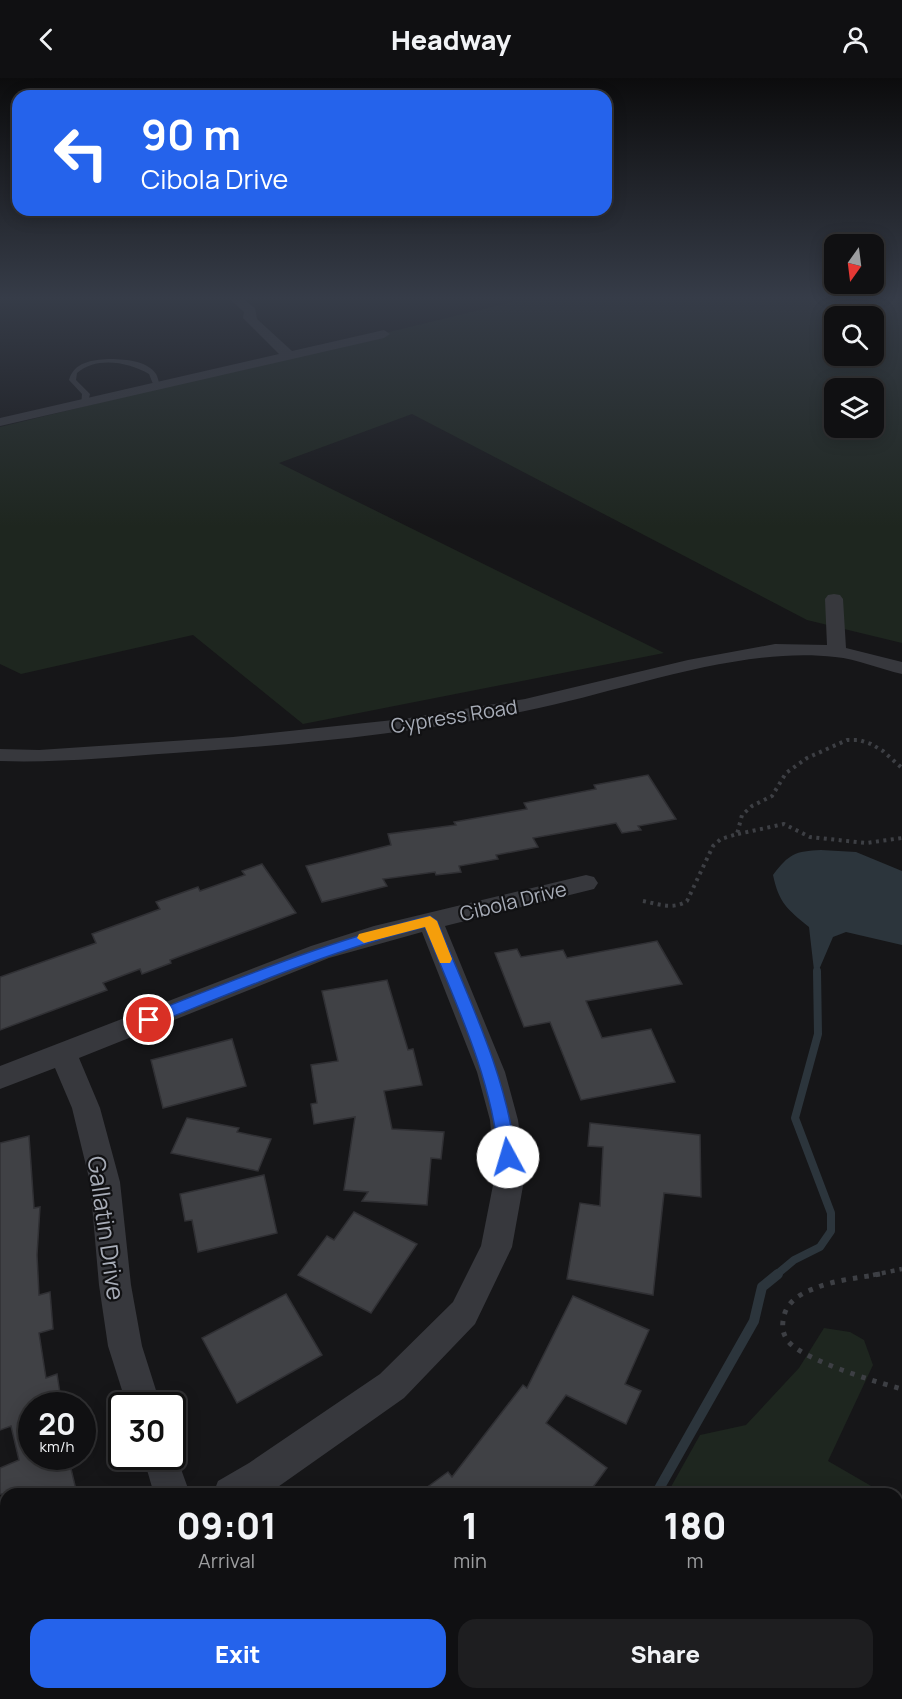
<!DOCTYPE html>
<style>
:root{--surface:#101012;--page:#1e1e20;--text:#f1f3f6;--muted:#9c9d9f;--line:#303032;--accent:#2563eb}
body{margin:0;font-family:Manrope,sans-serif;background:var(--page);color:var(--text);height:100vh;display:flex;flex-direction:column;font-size:22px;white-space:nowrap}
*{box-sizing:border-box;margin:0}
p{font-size:20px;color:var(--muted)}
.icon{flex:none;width:33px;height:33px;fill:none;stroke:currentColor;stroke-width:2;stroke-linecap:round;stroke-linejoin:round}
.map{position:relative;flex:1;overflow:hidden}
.drawer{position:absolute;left:0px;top:1410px;width:903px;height:212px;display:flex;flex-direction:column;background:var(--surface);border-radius:18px 18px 0 0;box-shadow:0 3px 15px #0003,0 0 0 2px var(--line)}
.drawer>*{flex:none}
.top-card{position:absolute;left:12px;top:12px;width:600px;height:126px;border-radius:18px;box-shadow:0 3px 15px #0003,0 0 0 2px var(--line);background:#2563eb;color:#fff;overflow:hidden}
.needle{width:39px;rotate:194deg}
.controls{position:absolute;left:824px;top:156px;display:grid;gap:12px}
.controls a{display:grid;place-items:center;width:60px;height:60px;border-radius:12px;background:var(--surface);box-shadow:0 3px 15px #0003,0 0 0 2px var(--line);font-size:30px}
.speed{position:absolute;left:18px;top:1314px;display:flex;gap:12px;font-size:30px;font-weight:700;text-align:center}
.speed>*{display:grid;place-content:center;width:78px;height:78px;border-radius:50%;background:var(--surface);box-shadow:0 3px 15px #0003,0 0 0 2px var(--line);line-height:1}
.speed small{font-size:15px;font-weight:400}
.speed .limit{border:3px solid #111;border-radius:9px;background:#fff;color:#111}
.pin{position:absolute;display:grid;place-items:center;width:51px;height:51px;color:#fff;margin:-26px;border:3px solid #fff;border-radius:50%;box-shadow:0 2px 6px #0007}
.me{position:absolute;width:66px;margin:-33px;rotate:354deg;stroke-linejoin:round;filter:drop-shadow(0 0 4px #0008)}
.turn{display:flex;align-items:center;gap:21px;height:126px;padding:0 30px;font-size:27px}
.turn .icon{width:78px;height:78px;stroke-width:2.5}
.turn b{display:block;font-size:42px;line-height:51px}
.eta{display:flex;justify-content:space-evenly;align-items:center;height:102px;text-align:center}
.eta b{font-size:36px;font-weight:800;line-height:42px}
.primary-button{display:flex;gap:12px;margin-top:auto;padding:12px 30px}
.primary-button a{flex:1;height:69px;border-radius:18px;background:var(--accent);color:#fff;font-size:24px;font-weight:800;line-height:69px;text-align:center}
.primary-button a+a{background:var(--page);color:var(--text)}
header{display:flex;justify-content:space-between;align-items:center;height:78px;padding:0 30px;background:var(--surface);font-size:27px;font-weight:800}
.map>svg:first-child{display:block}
.green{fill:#1e261f;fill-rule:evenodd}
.water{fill:#2c353c}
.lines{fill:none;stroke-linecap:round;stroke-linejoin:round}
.stream-far1{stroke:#2c353c;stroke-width:8}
.stream{stroke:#2c353c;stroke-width:10}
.building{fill:#404145;stroke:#303034;stroke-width:1.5}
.path-far2{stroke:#3d3f44;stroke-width:4;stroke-dasharray:3 4.5;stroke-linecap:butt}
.path-far1{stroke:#3d3f44;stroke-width:4.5;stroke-dasharray:4 5;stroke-linecap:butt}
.path{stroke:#3d3f44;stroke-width:5;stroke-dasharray:4.5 7;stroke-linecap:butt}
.lane{fill:#37383d;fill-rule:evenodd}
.street{fill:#37383d;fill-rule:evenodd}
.route{fill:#2563eb;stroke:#184099;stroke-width:1.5}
.slow{fill:#f59e0b}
.labels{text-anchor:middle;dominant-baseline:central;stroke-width:4.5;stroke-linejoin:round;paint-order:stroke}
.street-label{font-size:20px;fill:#a8adb8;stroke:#111113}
.near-street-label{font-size:24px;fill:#a8adb8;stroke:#111113}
</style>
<header><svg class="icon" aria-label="back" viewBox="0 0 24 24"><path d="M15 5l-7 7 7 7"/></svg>Headway<svg class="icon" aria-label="person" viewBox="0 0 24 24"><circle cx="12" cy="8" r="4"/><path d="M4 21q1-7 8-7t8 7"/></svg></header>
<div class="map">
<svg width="902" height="1621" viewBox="0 0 902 1621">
<rect width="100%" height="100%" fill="#161618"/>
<g class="green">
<path d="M513 222H902V565L807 542 412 336 279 385 664 575 303 646 193 557 21 596 0 586V349L512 224ZM834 238H873V278H834ZM834 310H873V350H834Z"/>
<path d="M824 1250 850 1254 864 1262 873 1287 828 1383 885 1416H667L700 1357 746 1347 799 1290Z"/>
<path d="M489 1616H782L778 1621H477Z"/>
</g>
<path class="water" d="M821 772 856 774 902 793V867L846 854 833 859 815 901 809 849C787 831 779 825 773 797 789 776 795 773 821 772Z"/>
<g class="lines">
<path class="stream-far1" d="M776 1197 794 1182 820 1169 831 1153V1135L795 1040 818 956 817 893"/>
<g class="stream">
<path d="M656 1416 754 1243 762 1209 778 1196"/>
<path d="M488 1621 495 1616"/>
</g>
</g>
<g class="building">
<path d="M648 697 676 741 638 748 641 752 622 755 616 745 533 760 538 769 496 777 498 781 459 788 461 794 436 797 435 794 383 801 387 808 322 824 306 788 391 767 388 756 456 747 454 744 527 731 524 725 596 711 594 707Z"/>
<path d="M262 786 296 835 170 882 171 885 142 896 140 891 103 905 107 912 0 952V899L96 865 92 856 160 831 156 824 198 809 200 813 245 797 242 793Z"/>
<path d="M657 863 682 906 586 923 602 960 651 951 675 1004 581 1022 550 944 524 949 495 875 517 871 521 879 563 872 567 880Z"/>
<path d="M387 902 408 972 413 971 422 1007 384 1013 392 1051 444 1054 441 1081 431 1080 427 1127 362 1123 368 1114 344 1112 355 1039 314 1046 311 1026 317 1025 311 987 338 983 322 913Z"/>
<path d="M232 961 246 1008 163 1030 151 982Z"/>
<path d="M187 1040 239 1050 237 1054 271 1061 258 1093 171 1075Z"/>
<path d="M590 1045 700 1057 701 1119 664 1115 653 1217 567 1201 580 1125 600 1128 603 1069 588 1068Z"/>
<path d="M29 1058 34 1130 40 1129 37 1177 39 1217 50 1214 53 1251 39 1255 46 1300 57 1296 62 1328H32V1378H68L77 1416H0V1390L19 1382 11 1348 0 1352V1065Z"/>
<path d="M264 1097 277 1155 198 1174 192 1142 185 1143 180 1116Z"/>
<path d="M354 1134 417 1166 371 1235 298 1197 327 1158 334 1162Z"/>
<path d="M286 1216 322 1277 237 1325 202 1260Z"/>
<path d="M573 1218 649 1252 625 1306 641 1313 626 1346 566 1317 546 1345 607 1390 588 1416H418L448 1394 452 1399 523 1307 527 1310Z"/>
</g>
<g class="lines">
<g class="path-far2">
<path d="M738 756 784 746 810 759 866 765 902 760"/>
<path d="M643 823C658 826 673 832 687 823L713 768 721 761 737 756 742 737 752 728 772 718 786 695 807 680 847 662H859L871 666 883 673 902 690"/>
</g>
<path class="path-far1" d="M873 1197 902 1191"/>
<path class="path" d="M880 1196C859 1200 833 1202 813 1211 800 1216 787 1224 784 1238 782 1246 782 1253 786 1260 795 1280 879 1305 902 1311"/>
<path class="lane" d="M108 281C122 281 147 282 156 296 158 299 159 306 161 310L155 311 149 296C129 284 96 278 77 295L76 302 90 316 87 328H81L82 316 69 302C74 284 92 282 108 281Z"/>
<g class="street">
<path d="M231 222H245L255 230 257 241 292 273 384 252 390 256 384 260 0 348V340L279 276 243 240 244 234Z"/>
<path d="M834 516 840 517 843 521 846 570 902 584V596C880 591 857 581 835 579 737 568 622 614 525 633 410 656 291 667 174 675 116 679 58 685 0 683V671L39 672 233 659 403 641 525 621 688 582 775 566 827 567 825 521 828 517Z"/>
<path d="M586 797 594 799 598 805 594 811 445 848 505 994 518 1042 525 1097 512 1169 475 1246 404 1320 275 1411 265 1416H213L218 1403 249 1385 380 1296 453 1224 481 1168 495 1097 490 1042 477 994 422 854 329 880 79 980 100 1030 120 1104 131 1207 142 1268 161 1328H127L108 1268 99 1207 90 1104 72 1030 55 990 0 1011V988L311 868 374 848Z"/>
<path d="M172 1366 190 1416H154L143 1378H172Z"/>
<path d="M6 1521V1560L0 1562V1523Z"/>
</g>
</g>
<linearGradient id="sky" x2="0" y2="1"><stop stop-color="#0c0c0d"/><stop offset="0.49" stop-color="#363c48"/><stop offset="1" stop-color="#363c48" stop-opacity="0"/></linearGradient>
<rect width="902" height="449" fill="url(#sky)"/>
<path class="route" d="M430 838 437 843C468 920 506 995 516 1079L513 1084 508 1086 502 1084 499 1079C491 997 455 924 425 849 332 872 244 910 154 946H143L141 942 143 938C239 900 331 862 430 838Z"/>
<path class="slow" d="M430 838 437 843 452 881 450 885H440L425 849 364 865 357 860 359 856Z"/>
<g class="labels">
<g class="street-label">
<text transform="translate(454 638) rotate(-9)">Cypress Road</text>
<text transform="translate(513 823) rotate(-14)">Cibola Drive</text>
</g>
<g class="near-street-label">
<text transform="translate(107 1150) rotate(82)">Gallatin Drive</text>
</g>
</g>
</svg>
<div class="controls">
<a><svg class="needle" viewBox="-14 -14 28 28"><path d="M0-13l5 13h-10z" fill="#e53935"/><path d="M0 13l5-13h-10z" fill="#9c9d9f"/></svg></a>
<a><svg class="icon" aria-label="search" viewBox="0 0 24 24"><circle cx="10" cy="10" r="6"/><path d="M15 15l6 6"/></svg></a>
<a><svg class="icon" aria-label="layers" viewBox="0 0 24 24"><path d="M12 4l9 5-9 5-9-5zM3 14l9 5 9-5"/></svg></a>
</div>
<div class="speed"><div>20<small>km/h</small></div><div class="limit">30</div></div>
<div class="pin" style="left:149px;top:942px;background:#d93025"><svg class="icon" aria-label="arrive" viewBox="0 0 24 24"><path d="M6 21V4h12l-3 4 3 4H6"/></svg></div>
<svg class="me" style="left:508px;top:1079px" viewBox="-20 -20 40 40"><circle r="19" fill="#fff"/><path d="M0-13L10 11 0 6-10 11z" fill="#2563eb"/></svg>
<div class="top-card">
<div class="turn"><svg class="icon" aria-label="left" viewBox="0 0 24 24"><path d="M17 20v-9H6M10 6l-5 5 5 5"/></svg><div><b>90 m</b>Cibola Drive</div></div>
</div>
<section class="drawer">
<div class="eta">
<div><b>09:01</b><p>Arrival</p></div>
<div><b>1</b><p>min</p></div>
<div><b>180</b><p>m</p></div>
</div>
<div class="primary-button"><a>Exit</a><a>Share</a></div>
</section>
</div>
